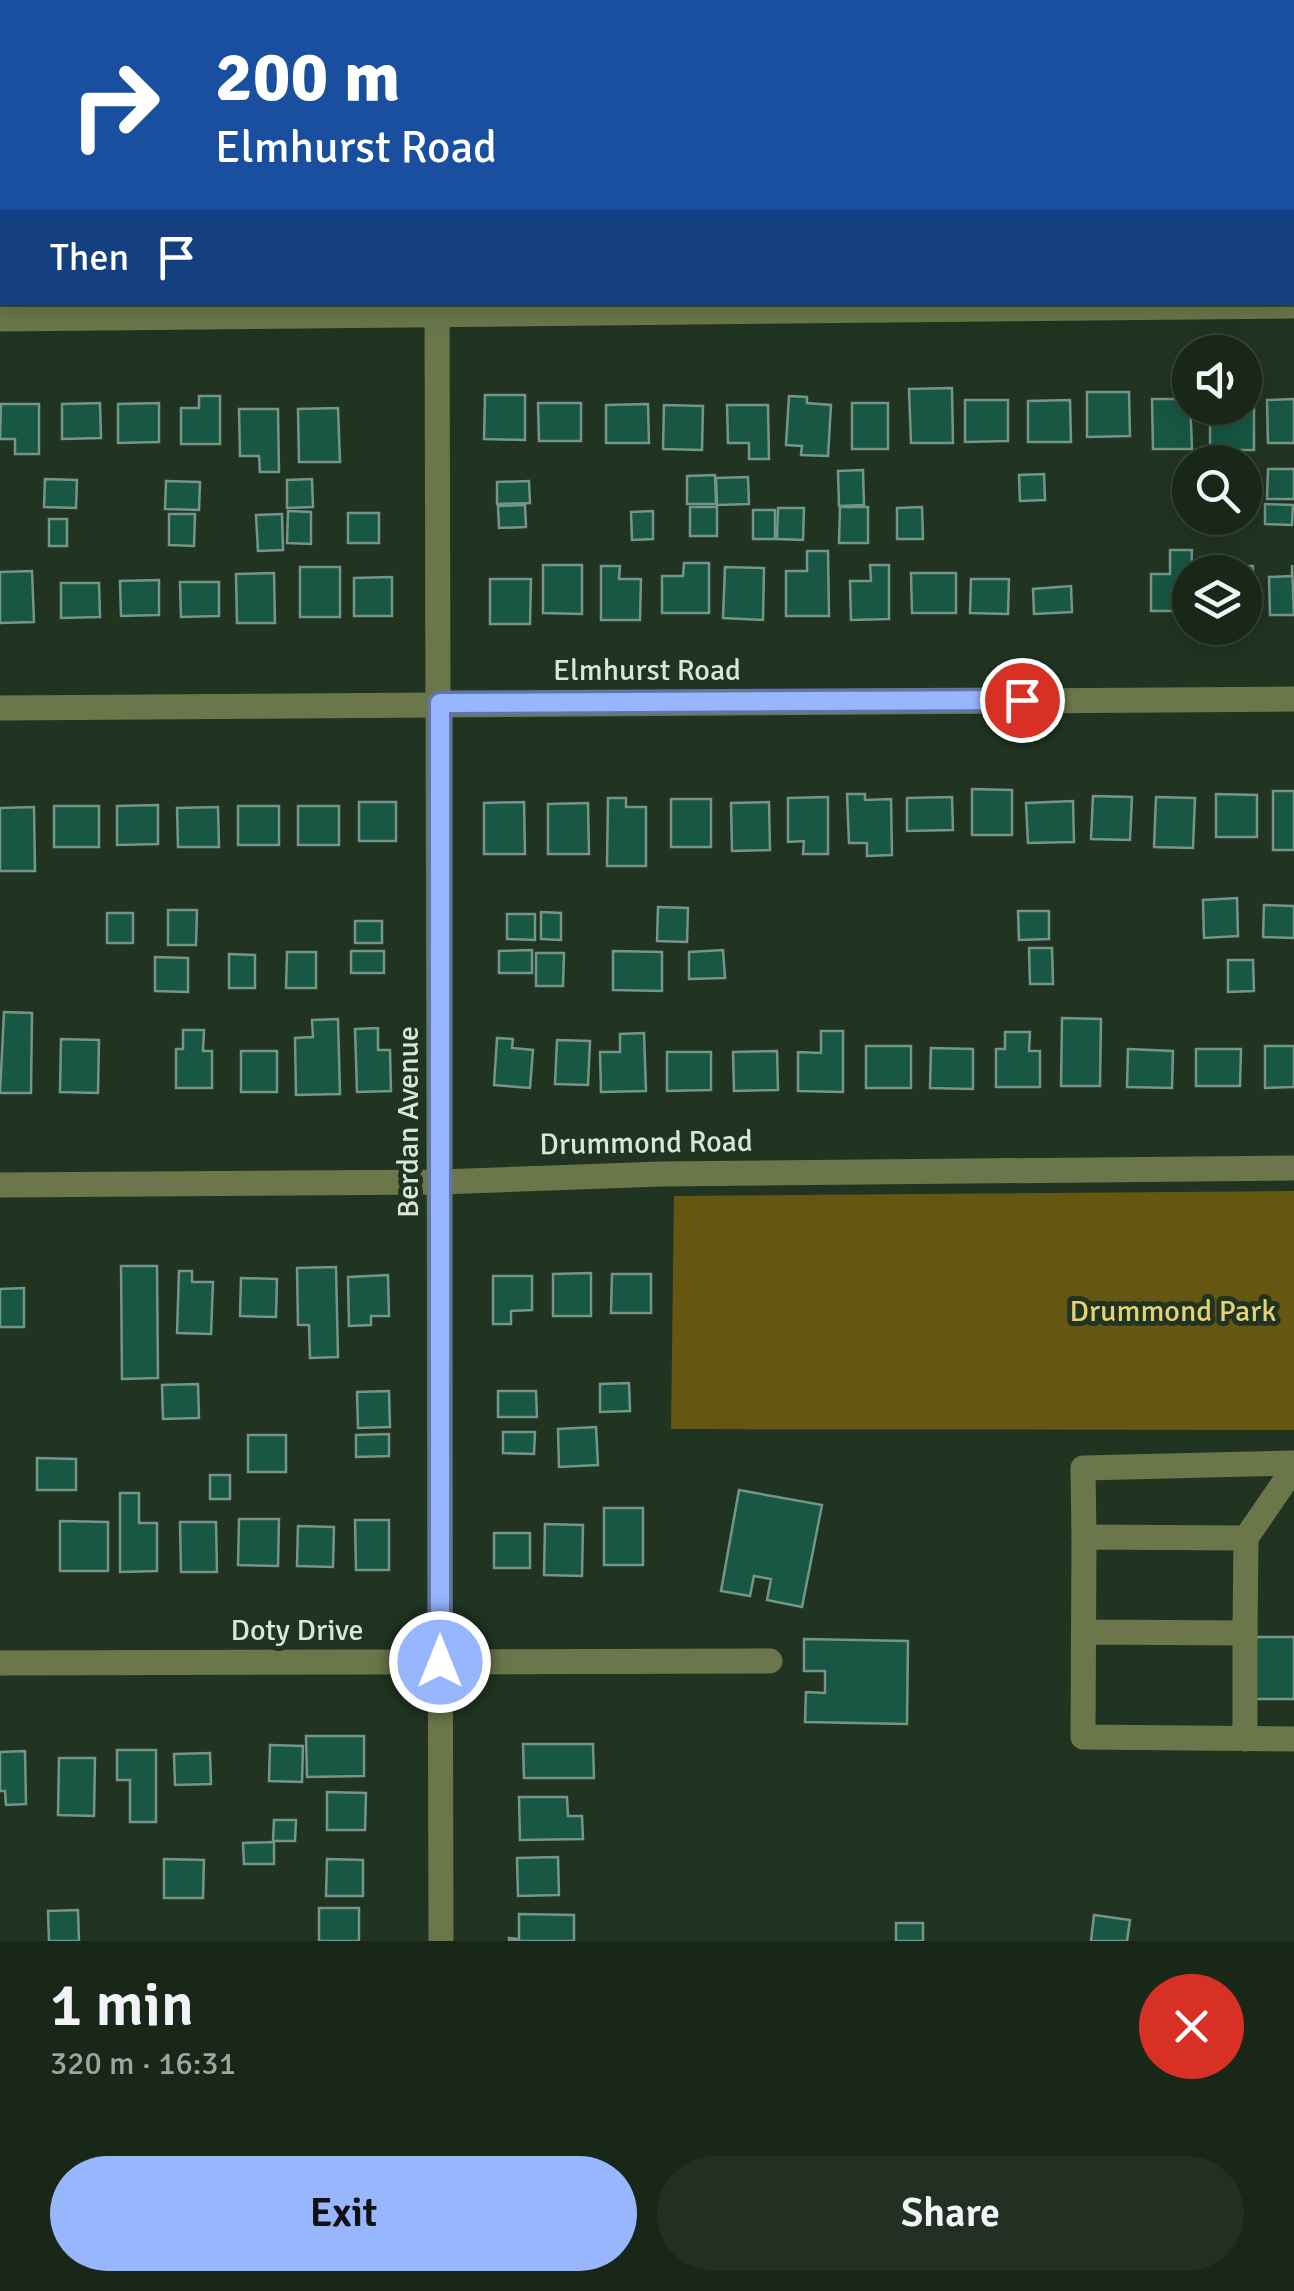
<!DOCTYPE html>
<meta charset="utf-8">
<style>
:root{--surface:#192719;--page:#222f22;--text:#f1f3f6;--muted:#9fa5a2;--line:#374438;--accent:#97b6fd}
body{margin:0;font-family:Signika,sans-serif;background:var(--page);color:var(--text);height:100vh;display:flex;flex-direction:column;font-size:38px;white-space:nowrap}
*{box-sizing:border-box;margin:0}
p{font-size:32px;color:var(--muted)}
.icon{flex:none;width:55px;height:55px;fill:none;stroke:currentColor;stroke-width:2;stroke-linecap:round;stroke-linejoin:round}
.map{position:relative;height:1941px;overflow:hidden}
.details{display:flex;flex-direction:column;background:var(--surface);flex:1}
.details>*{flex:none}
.top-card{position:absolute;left:0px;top:0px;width:1295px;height:305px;box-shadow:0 5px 25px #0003,0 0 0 2px var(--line);background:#1a4fa0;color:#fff;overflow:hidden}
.fabs{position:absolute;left:1172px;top:335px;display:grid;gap:20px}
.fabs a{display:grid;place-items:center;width:90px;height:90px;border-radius:50%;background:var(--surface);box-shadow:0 5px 25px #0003,0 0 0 2px var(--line);font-size:50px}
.pin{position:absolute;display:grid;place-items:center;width:85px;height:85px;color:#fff;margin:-42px;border:5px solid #fff;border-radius:50%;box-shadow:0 2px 10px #0007}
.me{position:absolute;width:110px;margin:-55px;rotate:0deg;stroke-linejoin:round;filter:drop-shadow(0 0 8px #0008)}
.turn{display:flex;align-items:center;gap:35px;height:210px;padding:0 50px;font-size:45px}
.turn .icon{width:130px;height:130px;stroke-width:2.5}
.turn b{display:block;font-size:70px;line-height:85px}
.then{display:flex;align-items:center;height:95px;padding:0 50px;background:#0003;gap:20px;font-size:38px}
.round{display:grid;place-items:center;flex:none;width:105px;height:105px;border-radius:52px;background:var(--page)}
.overview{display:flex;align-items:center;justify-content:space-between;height:170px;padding:0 50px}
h1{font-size:60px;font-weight:600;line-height:75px}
.action{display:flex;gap:20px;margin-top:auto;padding:20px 50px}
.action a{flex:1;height:115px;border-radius:60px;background:var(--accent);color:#111;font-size:40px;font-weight:600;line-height:115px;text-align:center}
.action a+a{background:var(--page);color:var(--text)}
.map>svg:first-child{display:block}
.green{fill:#655712}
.building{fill:#175744;stroke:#749588;stroke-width:2.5}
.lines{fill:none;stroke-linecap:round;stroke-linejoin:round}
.minor{stroke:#6b774b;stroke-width:25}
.route-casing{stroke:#6276a4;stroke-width:25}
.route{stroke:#97b6fd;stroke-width:18}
.labels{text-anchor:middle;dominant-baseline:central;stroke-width:10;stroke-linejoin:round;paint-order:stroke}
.street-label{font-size:30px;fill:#dae6da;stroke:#213421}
.park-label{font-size:30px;fill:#e7d273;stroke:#213421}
</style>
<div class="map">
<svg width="1294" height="1941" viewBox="0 0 1294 1941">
<rect width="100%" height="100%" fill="#213421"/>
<path class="green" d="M1294 1191V1430L671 1429 674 1196Z"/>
<g class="building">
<path d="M952 388 953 443H911L909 389Z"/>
<path d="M1087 392H1129L1130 436 1087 437Z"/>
<path d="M485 395H525V440L484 439Z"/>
<path d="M199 396H220V444H181V408H199Z"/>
<path d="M789 396 807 397V403L831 405 828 456 801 455 802 446 786 445Z"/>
<path d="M1245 398H1254V450H1210V408H1245Z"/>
<path d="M1152 399H1190L1192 449H1153Z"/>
<path d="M1294 399V443H1268L1267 400Z"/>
<path d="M965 400H1008V441L965 442Z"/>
<path d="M1070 400 1071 442H1028V401Z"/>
<path d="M100 403 101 438 62 439V404Z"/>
<path d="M159 403V442L118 443V404Z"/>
<path d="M538 403H581V441H539Z"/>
<rect x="852" y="403" width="36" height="46"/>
<path d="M1 404H39V454H15V439H0Z"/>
<path d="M648 404 649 443H606V405Z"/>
<path d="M664 405 703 406 702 450 663 449Z"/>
<path d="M727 405H768L769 459H749V443H728Z"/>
<path d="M338 408 340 462H299L298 409Z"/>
<path d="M239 409H278L279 472H260L259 456H240Z"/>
<path d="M1268 469H1294V499H1267Z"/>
<path d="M863 470 864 505 839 506 838 471Z"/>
<path d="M1044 474 1045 500 1020 501 1019 475Z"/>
<path d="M715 475 716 504H687V476Z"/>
<path d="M748 477 749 504 717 505 716 478Z"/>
<path d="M45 479 77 480 76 508 44 507Z"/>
<path d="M312 479 313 507 287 508V480Z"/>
<path d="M166 481 200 482 199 510 165 509Z"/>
<path d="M529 481 530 503 497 504V482Z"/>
<path d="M1265 504 1293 505 1292 525 1265 524Z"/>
<path d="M525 505 526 527 499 528 498 506Z"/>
<rect x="690" y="507" width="27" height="29"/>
<path d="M840 507H868V543H839Z"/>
<path d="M922 507 923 539H897V508Z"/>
<path d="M778 508H804L803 540 777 539Z"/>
<rect x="753" y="510" width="22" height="29"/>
<path d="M288 511 311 512V544L287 543Z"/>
<path d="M653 511V539L632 540 631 512Z"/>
<rect x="348" y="513" width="31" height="30"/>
<path d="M169 514H195L194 546 169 545Z"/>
<path d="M282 514 283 550 258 551 256 515Z"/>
<rect x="49" y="519" width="18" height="27"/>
<path d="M1170 550H1192L1190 611H1151V574H1170Z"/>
<path d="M807 551H828L829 616H786V571H807Z"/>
<path d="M684 563H709V613H662V576H683Z"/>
<path d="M543 565H582V614L543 613Z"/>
<path d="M870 565H889V619L851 620 850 581H871Z"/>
<path d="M1292 565 1294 615H1270L1269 577 1292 576Z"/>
<path d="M601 566H620L619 579H641L640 620H601Z"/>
<path d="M1214 566H1253L1252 614H1245V572H1213Z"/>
<rect x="300" y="567" width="40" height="50"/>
<path d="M725 567 764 568 763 620 723 618Z"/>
<path d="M32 571 34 622 0 623V572Z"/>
<path d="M274 573 275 623H237L236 574Z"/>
<path d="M911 573H956V613H912Z"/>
<path d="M392 577V616H354V578Z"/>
<path d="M490 579H531L530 624H490Z"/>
<path d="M971 579H1009L1008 614 970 613Z"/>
<path d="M159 580V615L121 616 120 581Z"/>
<path d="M180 582H219V616L181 617Z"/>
<path d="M61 583H99L100 617 61 618Z"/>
<path d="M1071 586 1072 612 1034 614 1033 589Z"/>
<path d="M972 789 1012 790V835H972Z"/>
<rect x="1273" y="791" width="21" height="59"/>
<path d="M847 794H865V800L891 799 892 855 867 856V843H849Z"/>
<path d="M1216 794 1257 795V837H1216Z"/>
<path d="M1093 796 1132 797 1130 840 1091 839Z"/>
<path d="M828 797V854H803L804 841 788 842V798Z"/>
<path d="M952 797 953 830 907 831V798Z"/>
<path d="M1156 797 1195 798 1193 848 1154 847Z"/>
<path d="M608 798H626V807H646V866H607Z"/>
<rect x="671" y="799" width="40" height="48"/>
<path d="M1073 801 1074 842 1028 843 1026 803Z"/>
<rect x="359" y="802" width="37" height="39"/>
<path d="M524 802 525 854H484V803Z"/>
<path d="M769 802 770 850 732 851 731 803Z"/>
<path d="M588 803 589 854H548V804Z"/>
<path d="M158 805V844L117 845V806Z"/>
<rect x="54" y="806" width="45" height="41"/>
<rect x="238" y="806" width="41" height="39"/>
<rect x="298" y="806" width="41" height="39"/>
<path d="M34 807 35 871H0V808Z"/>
<path d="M218 807 219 847H178L177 808Z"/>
<path d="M1237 898 1238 936 1204 938 1203 900Z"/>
<path d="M1264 905 1294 906V938L1263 937Z"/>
<path d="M658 907 688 908 687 942 657 941Z"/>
<path d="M168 910H197L196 945H168Z"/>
<path d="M1018 911H1049V939L1019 940Z"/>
<path d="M541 912 561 913V940L541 939Z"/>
<rect x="107" y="913" width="26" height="30"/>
<path d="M507 914H535V940L507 939Z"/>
<rect x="355" y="921" width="27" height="22"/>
<path d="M1029 948H1052L1053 984H1030Z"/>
<path d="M532 950V973H499V951Z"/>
<path d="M723 950 725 978 689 979V952Z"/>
<rect x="351" y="951" width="33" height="22"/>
<path d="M613 951 662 952V991L613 990Z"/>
<path d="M287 952H316V988H286Z"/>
<path d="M536 953H564L563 986H536Z"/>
<path d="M229 954 255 955V988H229Z"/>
<path d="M155 957 188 958V992L155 991Z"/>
<path d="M1228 960H1253L1254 991 1228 992Z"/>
<path d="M4 1012 32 1013 31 1093H0Z"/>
<path d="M1062 1018 1101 1019 1100 1086H1061Z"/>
<path d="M338 1019 340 1094 296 1095 295 1038 313 1037 312 1020Z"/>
<path d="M378 1028V1050H390L391 1091 357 1092 355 1029Z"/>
<path d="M183 1030H204L203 1051H212V1088H176V1049H183Z"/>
<path d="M821 1031H843V1092L798 1091V1052L821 1053Z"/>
<path d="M1005 1032H1030L1029 1051H1040V1087H996V1049H1005Z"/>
<path d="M644 1033 646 1091 601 1092 600 1052H620V1034Z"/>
<path d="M497 1038 513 1039 512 1048 533 1050 530 1088 494 1085Z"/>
<path d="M61 1039 99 1040 98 1093 60 1092Z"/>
<path d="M557 1040 590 1041 588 1085 555 1084Z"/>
<rect x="866" y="1046" width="45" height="42"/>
<path d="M1265 1046H1294V1087L1265 1088Z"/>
<path d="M931 1048 973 1049V1089L930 1088Z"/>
<path d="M1128 1049 1173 1051 1172 1088 1127 1087Z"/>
<path d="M1196 1049H1241L1240 1086H1196Z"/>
<rect x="241" y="1051" width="36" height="41"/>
<path d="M777 1051 778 1090 734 1091 733 1052Z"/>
<path d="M667 1052H711V1090L667 1091Z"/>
<path d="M121 1266H157L158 1378 122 1379Z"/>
<path d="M336 1267 338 1357 310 1358 309 1325H298L297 1268Z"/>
<path d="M179 1271H192V1282H213L211 1334 177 1333Z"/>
<path d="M591 1273V1316H553V1274Z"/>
<path d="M612 1274H651V1313H611Z"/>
<path d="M388 1275 389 1316H371V1325L349 1326 348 1277Z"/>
<path d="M493 1276H532V1310L511 1311V1324H493Z"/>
<path d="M241 1278 277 1279 276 1317 240 1316Z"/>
<path d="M24 1288V1327H0V1289Z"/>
<path d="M629 1383 630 1411 600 1412V1384Z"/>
<path d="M198 1384 199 1418 163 1419 162 1385Z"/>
<path d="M389 1391 390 1427 358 1428 357 1392Z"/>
<path d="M498 1391H536L537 1417H498Z"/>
<path d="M596 1427 598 1465 559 1467 558 1429Z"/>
<path d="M503 1432H535L534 1454 503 1453Z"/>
<path d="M389 1434V1456L356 1457V1435Z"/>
<rect x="248" y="1435" width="38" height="37"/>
<path d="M37 1458 76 1459V1490H37Z"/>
<rect x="210" y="1475" width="20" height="24"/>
<path d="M739 1490 822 1505 802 1607 767 1600 771 1579 754 1576 750 1596 721 1591Z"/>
<path d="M120 1493H139V1523H157V1571L120 1572Z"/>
<rect x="604" y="1508" width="39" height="57"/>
<path d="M239 1519H279L278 1566 238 1565Z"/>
<path d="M355 1520H389V1570H356Z"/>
<path d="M60 1521 108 1522V1571H60Z"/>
<path d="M180 1522H216L217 1572H181Z"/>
<path d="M545 1524 583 1525 582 1576 544 1575Z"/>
<path d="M298 1526 334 1527 333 1567 297 1566Z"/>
<rect x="494" y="1533" width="36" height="35"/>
<rect x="1254" y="1637" width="40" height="62"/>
<path d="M804 1639 908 1641 907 1724 805 1722 806 1692 825 1693V1671H804Z"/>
<path d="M306 1736H364V1776L307 1777Z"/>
<path d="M523 1744H593L594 1778H524Z"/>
<path d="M270 1745 303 1746 302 1782 269 1781Z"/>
<path d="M117 1750H156V1822H130V1780H117Z"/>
<path d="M25 1751 26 1804 6 1805 5 1791H0V1752Z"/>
<path d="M210 1753 211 1784 175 1785 174 1754Z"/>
<path d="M59 1758H95L94 1816 58 1815Z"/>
<path d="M327 1792 366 1793 365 1830H327Z"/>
<path d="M519 1797H567L568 1816H582L583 1839 520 1840Z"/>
<path d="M274 1820H296L295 1841H273Z"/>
<path d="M274 1842V1864H244L243 1843Z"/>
<path d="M558 1857 559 1895 518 1896 517 1858Z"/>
<path d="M164 1859 204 1860 203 1898H164Z"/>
<path d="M327 1859 363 1860V1896H326Z"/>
<rect x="319" y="1908" width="40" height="33"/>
<path d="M78 1910 79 1941H49L48 1911Z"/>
<path d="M519 1914 574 1915V1941H509V1938L519 1939Z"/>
<path d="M1094 1915 1130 1920 1127 1941H1091Z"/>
<rect x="896" y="1923" width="27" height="18"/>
</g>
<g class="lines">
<g class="minor">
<path d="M439 2V0"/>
<path d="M437 302 441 1941"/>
<path d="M0 319 1294 306"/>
<path d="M0 708 1294 699"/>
<path d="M0 1185 441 1182 661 1174 1294 1168"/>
<path d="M1084 1537 1083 1468 1294 1463"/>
<path d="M1246 1538 1294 1468"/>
<path d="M1086 1632 1245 1633 1246 1538 1084 1537 1083 1737 1294 1739"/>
<path d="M0 1663 770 1661"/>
<path d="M1245 1739V1633"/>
</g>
</g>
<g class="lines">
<g class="route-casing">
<path id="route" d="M440 1662V703L1022 700"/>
</g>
<use href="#route" class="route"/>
</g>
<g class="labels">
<g class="street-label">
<text x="647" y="670">Elmhurst Road</text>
<text transform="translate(408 1122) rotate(-90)">Berdan Avenue</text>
<text transform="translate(646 1143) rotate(-1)">Drummond Road</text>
<text x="297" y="1630">Doty Drive</text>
</g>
<g class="park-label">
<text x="1173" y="1311">Drummond Park</text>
</g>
</g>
</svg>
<div class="fabs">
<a><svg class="icon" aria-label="sound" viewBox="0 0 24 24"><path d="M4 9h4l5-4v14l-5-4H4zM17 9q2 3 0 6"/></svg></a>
<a><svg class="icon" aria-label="search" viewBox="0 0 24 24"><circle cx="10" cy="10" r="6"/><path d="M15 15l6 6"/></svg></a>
<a><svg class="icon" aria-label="layers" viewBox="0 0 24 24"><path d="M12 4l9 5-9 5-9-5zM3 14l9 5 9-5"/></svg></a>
</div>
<div class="pin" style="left:1022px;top:700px;background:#d93025"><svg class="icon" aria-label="arrive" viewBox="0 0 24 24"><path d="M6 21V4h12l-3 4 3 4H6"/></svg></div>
<svg class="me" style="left:440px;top:1662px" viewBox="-20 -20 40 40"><circle r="17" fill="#97b6fd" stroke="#fff" stroke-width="3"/><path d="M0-11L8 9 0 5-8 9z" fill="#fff"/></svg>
<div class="top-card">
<div class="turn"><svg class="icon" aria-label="right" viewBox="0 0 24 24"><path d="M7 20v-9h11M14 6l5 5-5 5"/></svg><div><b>200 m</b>Elmhurst Road</div></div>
<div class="then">Then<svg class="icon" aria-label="arrive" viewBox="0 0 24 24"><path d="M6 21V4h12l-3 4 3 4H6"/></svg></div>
</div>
</div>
<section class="details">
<div class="overview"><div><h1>1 min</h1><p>320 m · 16:31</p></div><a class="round" style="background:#d93025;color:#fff"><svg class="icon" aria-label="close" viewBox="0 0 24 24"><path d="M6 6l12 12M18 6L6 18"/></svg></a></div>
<div class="action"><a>Exit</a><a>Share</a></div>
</section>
